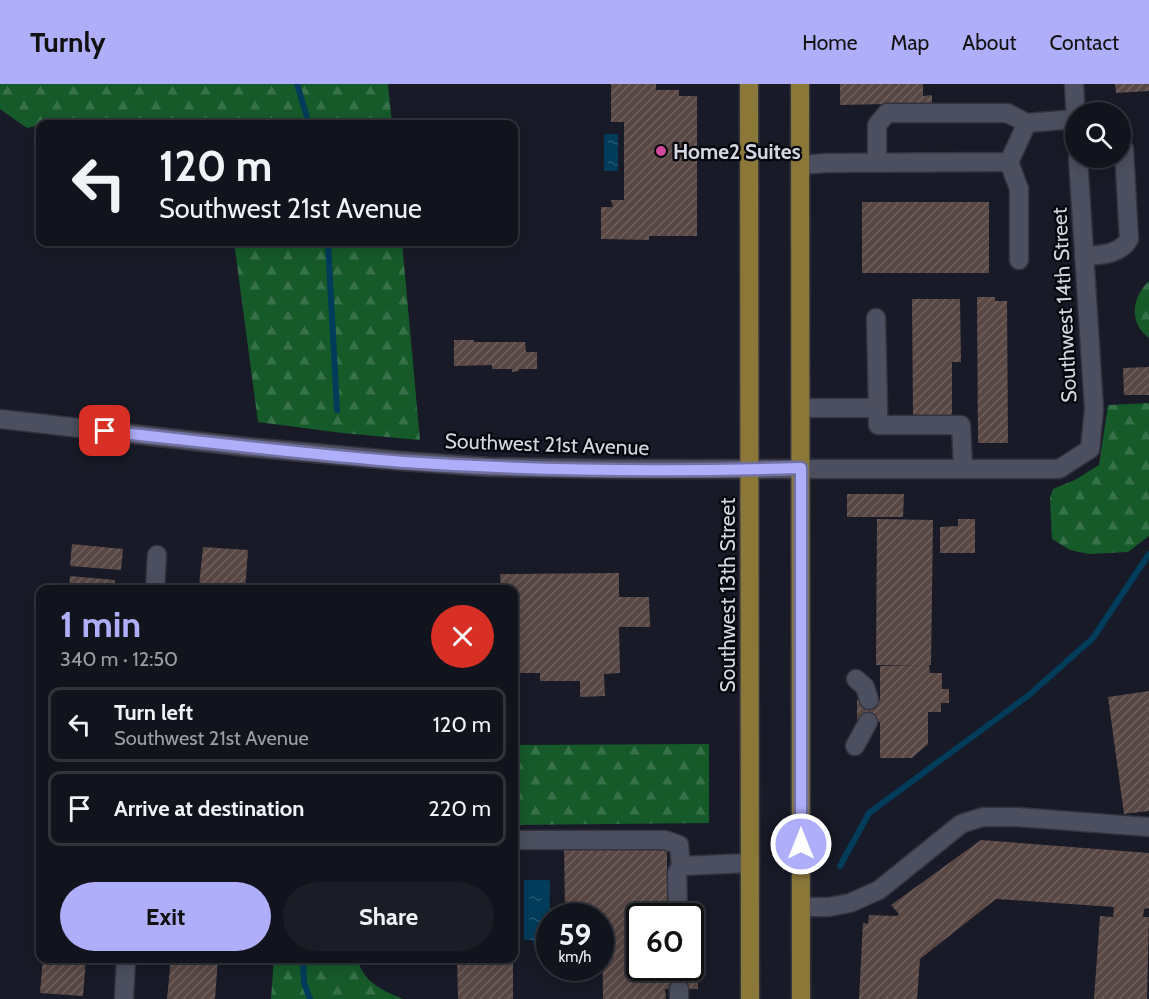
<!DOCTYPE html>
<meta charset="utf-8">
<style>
:root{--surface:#12141d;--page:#1b1d26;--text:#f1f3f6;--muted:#9c9ea4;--line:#31333b;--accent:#aeaefa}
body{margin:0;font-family:Cabin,sans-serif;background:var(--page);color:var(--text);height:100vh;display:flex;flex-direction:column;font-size:22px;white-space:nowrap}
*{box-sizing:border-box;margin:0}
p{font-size:20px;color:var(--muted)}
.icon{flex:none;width:33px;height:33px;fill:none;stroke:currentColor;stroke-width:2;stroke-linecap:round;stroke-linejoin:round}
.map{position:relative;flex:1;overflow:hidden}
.panel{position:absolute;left:36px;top:501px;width:482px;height:378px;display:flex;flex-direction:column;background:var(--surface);border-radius:12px;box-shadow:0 3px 15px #0003,0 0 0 2px var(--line)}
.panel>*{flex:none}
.banner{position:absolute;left:36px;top:36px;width:482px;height:126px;border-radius:12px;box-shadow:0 3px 15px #0003,0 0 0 2px var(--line);background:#12141d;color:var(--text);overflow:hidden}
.tools{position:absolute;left:1065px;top:18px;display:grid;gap:12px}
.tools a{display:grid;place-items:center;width:66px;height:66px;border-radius:50%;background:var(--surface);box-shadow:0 3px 15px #0003,0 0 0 2px var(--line);font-size:30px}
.speed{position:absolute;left:536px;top:819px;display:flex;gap:12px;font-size:30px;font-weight:700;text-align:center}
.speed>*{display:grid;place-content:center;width:78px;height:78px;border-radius:50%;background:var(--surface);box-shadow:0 3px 15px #0003,0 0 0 2px var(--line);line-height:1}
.speed small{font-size:15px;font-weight:400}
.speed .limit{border:3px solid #111;border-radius:9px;background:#fff;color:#111}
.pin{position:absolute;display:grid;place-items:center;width:51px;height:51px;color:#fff;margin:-26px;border-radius:12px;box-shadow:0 3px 9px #0006}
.me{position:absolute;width:66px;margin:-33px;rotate:0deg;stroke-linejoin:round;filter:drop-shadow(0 0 4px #0008)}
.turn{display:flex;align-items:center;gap:21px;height:126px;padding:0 24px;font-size:27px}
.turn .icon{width:78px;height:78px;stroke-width:2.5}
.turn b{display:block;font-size:42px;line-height:51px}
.round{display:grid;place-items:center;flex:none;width:63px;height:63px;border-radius:32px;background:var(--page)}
.headline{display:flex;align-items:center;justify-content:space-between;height:102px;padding:0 24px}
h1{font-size:36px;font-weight:700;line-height:45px;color:var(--accent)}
.button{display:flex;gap:12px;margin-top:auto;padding:12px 24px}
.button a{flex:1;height:69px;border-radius:36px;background:var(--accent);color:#111;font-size:24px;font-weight:700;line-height:69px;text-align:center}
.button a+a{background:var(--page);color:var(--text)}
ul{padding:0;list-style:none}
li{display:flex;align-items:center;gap:18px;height:75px;margin:0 12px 9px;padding:0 12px;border:3px solid var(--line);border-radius:12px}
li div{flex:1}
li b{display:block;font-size:22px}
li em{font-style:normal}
header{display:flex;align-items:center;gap:36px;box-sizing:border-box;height:84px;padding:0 30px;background:var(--accent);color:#111}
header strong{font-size:28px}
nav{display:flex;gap:33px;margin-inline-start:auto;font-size:21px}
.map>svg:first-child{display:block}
.forest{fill:url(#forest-firs)}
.water{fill:url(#water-ripples)}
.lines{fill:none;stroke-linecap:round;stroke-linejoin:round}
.stream{stroke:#013c5b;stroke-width:6}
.building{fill:url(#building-hatch)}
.minor-tunnel{stroke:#343643;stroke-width:18;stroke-dasharray:18 9;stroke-linecap:butt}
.minor-casing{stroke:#32333e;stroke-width:21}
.major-casing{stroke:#32333e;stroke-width:21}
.minor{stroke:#4c4f5f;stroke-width:18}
.major{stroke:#8b7738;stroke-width:18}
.route-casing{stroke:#7171a2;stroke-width:15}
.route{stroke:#aeaefa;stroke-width:10}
.hotel-dot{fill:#d1479c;stroke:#05060b;stroke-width:2}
.labels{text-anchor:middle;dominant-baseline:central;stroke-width:4.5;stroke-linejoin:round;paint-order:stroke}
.poi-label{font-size:21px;font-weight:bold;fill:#d5d7e0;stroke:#05060b;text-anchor:start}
.street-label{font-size:21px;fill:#d5d7e0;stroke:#05060b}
</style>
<header>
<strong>Turnly</strong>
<nav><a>Home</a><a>Map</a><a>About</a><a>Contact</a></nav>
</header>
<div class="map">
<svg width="1149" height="915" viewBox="0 0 1149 915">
<defs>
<pattern id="forest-firs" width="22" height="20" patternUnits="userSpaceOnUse" patternTransform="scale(1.5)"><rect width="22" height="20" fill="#165a2a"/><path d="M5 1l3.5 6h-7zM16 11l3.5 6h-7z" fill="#377149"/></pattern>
<pattern id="water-ripples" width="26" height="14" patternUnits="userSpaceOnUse" patternTransform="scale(1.5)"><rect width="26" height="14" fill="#013c5b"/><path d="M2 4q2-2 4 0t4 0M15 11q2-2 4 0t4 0" fill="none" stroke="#255772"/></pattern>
<pattern id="building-hatch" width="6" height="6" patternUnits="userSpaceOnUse" patternTransform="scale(1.5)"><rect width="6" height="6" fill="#594744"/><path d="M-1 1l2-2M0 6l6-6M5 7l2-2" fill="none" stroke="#70615f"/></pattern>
</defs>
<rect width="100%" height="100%" fill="#181a27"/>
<g class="forest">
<path d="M0 0H388L392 40H95L62 36 27 44 0 25Z"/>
<path d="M234 158H402L420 356 342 349 258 338Z"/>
<path d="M1149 197V254C1128 239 1132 213 1149 197Z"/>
<path d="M1149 319V452L1128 468 1089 470 1070 466 1052 455 1050 414 1053 405 1075 396 1099 381 1108 321Z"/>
<path d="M709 660V739L513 741V661Z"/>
<path d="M274 874 357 875C364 898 381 906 403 915H271Z"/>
</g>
<g class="water">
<rect x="604" y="50" width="14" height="37"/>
<path d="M524 796H550L549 855H540V861H533V856H524Z"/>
</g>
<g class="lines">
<g class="stream">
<path d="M297 0 309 40"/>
<path d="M328 158 337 326"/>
<path d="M840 782 869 729 1029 611 1093 554 1149 470"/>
<path d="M303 874 304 899 310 915"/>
</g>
</g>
<g class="building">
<path d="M611 0H656V6H679V12H697V152H649V156L601 155V123H613L611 116H624V38H611Z"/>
<path d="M840 0H923V12L932 11V19L840 21Z"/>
<path d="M1115 0H1149V7L1116 9Z"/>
<rect x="862" y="118" width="127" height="71"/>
<path d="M977 213H995V217H1007L1008 359H978Z"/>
<path d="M912 215H960L961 278H952V331L913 332Z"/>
<path d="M454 256H474V258H525L526 268H537V285H519V287L512 288V285H492V281L454 282Z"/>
<path d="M1149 283V311H1124L1123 284Z"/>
<path d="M847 410H904L903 433H847Z"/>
<path d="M877 435 933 436 931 581H929L930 589H942V605H949V619H941V628H928V660L912 674H880V638H857V616H880V582H922L876 581Z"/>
<path d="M958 435H975V469H940V443L958 442Z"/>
<path d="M72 460 123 465 121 486 70 482Z"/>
<path d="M203 463 248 466 245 506 199 502Z"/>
<path d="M619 489V513H649L650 543H619L620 589 604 590 605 612 580 613V597H540V589H513V506H501L500 490Z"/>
<path d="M70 492 115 496 114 506H69Z"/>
<path d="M1149 607V727L1124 730 1108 613Z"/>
<path d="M981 756 1149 769V824L1144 825 1143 833H1149L1147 915H1094L1100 832 1113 833 1114 823 996 815 920 875 917 915H859L863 839 868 840 869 831 897 832 899 830 891 821Z"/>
<path d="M564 759H667V832H639V884H690V875H698V905H665L666 915H603L602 829H565Z"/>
<path d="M43 874H86L83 912 40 909Z"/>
<path d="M171 874H218L215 915H167Z"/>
<path d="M457 874H513V915H458Z"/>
</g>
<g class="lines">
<path class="minor-tunnel" d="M678 884 679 905"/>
<g class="minor-casing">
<g id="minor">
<path d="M1074 0 1076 35"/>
<path d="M1009 78 1019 105V176"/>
<path d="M877 79V41L887 29H1007L1027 39"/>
<path d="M801 81 826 79 1009 78 1027 39 1076 35"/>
<path d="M1084 172C1100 171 1120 171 1129 155L1124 65 1120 58"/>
<path d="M801 324H878L876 234"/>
<path d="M878 324V341H961L963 384"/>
<path d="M0 335 247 363 402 377 489 383 609 385H1059L1090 365 1094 325 1078 74"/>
<path d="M155 506 157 471"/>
<path d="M856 595 865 603 869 616"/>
<path d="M855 662 868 638"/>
<path d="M513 756H665L679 761 681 782"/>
<path d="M801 823H829L850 819 879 806 961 740 983 733H1017L1149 743"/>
<path d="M678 832 677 789 681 782 750 779"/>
<path d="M679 905V915"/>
<path d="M124 915 126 874"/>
</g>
</g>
<g class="major-casing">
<g id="major">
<path d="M749 0 750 915"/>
<path d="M800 0 801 915"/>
</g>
</g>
<use href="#minor" class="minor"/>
<use href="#major" class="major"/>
</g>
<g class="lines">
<g class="route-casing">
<path id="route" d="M105 347C205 358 304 370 404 378 536 387 669 388 801 384V760"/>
</g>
<use href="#route" class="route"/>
</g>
<circle class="hotel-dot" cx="661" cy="67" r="6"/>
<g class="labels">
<g class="poi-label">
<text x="673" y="67">Home2 Suites</text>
</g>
<g class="street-label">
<text transform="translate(1064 221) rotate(-93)">Southwest 14th Street</text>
<text transform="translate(547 360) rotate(2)">Southwest 21st Avenue</text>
<text transform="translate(727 511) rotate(-90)">Southwest 13th Street</text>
</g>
</g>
</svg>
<div class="tools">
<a><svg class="icon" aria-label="search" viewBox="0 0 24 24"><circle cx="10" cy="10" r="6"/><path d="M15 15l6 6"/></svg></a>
</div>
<div class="speed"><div>59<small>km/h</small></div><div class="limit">60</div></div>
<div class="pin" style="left:105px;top:347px;background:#d93025"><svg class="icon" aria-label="arrive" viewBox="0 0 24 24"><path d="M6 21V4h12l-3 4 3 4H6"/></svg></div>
<svg class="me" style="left:801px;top:760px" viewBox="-20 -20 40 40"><circle r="17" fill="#aeaefa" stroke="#fff" stroke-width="3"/><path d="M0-11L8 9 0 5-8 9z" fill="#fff"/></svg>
<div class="banner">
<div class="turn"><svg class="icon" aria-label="left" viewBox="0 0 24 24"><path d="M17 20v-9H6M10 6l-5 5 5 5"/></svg><div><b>120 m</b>Southwest 21st Avenue</div></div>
</div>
<section class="panel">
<div class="headline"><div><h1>1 min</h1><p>340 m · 12:50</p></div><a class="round" style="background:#d93025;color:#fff"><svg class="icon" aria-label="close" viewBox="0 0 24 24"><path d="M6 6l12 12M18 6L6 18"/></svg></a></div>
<ul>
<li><svg class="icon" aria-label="left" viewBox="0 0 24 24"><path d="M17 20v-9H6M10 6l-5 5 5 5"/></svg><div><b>Turn left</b><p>Southwest 21st Avenue</p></div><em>120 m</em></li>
<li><svg class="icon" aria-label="arrive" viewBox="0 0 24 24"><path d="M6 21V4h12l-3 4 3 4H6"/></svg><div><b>Arrive at destination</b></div><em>220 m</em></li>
</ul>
<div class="button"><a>Exit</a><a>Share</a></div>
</section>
</div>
